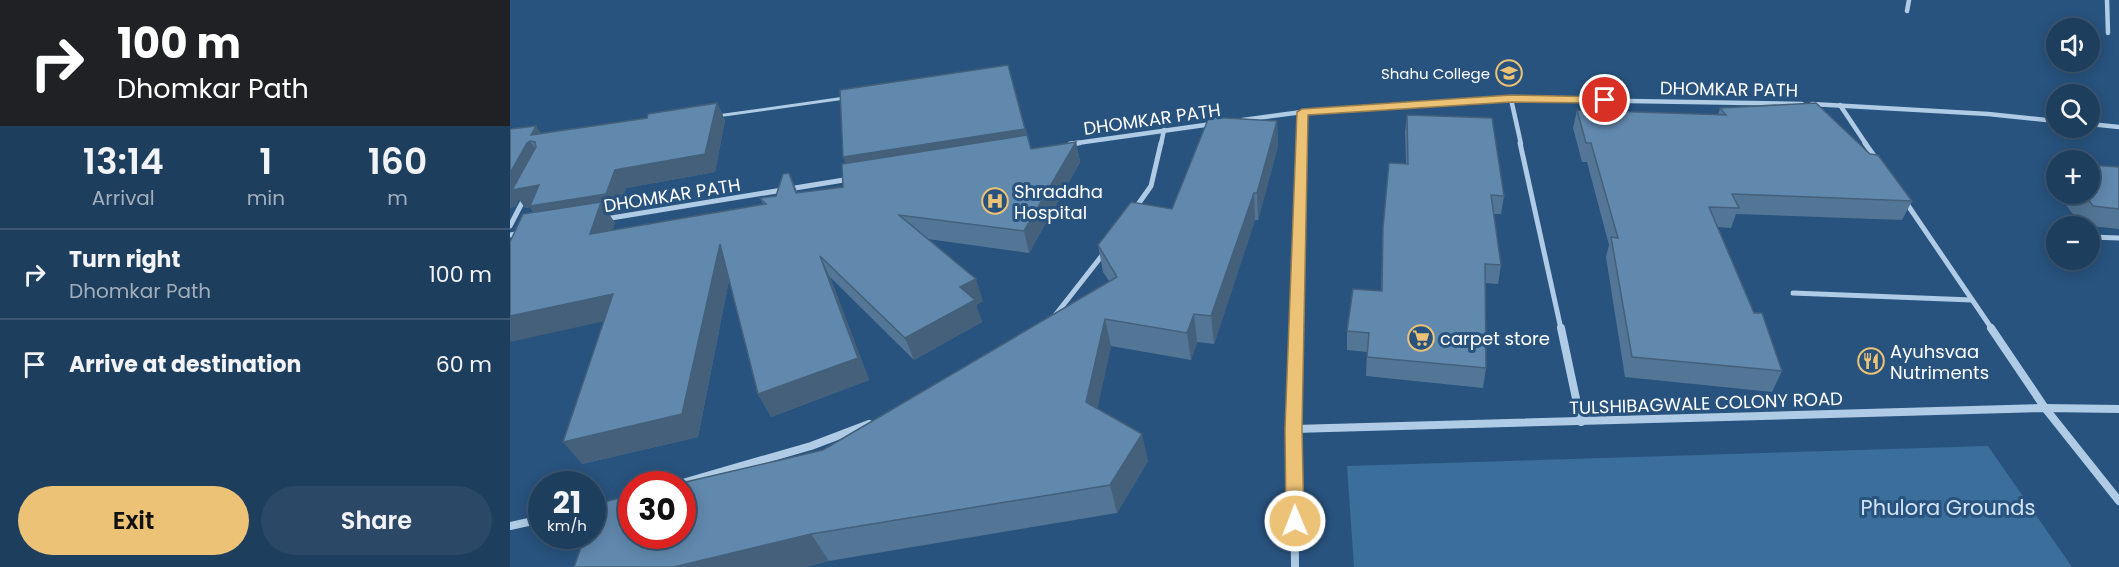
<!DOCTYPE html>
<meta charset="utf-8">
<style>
:root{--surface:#1e3e5e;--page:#2b4967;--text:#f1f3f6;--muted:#a1aebc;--line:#3c5773;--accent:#ecc276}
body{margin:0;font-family:Poppins,sans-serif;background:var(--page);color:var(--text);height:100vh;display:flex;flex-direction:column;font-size:22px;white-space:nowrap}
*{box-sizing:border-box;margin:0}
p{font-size:20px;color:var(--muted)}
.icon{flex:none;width:33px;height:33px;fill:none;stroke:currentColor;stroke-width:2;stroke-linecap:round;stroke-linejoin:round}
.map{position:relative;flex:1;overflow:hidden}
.details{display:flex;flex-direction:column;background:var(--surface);width:510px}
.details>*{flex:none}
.hud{background:#202124;color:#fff;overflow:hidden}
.buttons{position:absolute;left:1536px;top:18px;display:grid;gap:12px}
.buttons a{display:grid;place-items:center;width:54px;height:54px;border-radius:50%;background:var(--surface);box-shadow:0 3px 15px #0003,0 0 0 2px var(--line);font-size:30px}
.speed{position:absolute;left:18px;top:471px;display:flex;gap:12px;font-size:30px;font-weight:700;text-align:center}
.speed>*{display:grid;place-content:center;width:78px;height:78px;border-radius:50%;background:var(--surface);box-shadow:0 3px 15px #0003,0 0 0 2px var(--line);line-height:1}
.speed small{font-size:15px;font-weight:400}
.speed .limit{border:9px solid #d22;background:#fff;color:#111}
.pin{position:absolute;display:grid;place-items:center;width:51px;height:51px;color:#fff;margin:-26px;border:3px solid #fff;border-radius:50%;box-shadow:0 2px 6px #0007}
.me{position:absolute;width:66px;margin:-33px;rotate:359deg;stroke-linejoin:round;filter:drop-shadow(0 0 4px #0008)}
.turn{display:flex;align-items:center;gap:21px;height:126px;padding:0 18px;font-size:27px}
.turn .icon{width:78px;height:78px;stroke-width:2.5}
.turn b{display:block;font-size:42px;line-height:51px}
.eta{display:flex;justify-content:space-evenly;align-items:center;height:102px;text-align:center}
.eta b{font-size:36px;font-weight:600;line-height:42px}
.button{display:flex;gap:12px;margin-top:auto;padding:12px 18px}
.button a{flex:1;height:69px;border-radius:36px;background:var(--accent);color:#111;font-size:24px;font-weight:600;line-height:69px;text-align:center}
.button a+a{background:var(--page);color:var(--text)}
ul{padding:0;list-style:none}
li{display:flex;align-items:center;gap:18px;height:90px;padding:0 18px;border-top:2px solid var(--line)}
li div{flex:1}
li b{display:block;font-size:22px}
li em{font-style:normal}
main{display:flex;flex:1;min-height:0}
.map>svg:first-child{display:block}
.green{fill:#3c6e9b}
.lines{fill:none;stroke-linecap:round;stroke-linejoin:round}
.service{stroke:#afcbe5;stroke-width:3}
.minor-far2{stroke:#afcbe5;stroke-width:4.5}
.minor-far1{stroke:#afcbe5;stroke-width:5}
.minor{stroke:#afcbe5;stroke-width:8}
.wall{fill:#537696}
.shaded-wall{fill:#44607a}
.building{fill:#6189ae;stroke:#44607a;stroke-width:1.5}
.route{fill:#ecc276;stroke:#997e4d;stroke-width:1.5}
.labels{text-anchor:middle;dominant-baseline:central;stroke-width:6;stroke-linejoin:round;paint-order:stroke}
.far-poi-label{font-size:15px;fill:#fff;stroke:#28537e;text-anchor:end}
.street-label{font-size:18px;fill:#fff;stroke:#28537e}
.poi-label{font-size:18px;fill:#fff;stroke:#28537e;text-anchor:start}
.near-park-label{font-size:21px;fill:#d1e3f4;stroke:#28537e}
</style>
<main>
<section class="details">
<div class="hud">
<div class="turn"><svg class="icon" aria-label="right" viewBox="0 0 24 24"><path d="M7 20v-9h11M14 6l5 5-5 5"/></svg><div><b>100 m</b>Dhomkar Path</div></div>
</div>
<div class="eta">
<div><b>13:14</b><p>Arrival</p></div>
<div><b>1</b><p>min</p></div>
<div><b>160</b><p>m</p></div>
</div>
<ul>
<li><svg class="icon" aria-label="right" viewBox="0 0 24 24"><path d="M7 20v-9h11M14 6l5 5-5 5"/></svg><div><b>Turn right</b><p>Dhomkar Path</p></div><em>100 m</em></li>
<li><svg class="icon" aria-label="arrive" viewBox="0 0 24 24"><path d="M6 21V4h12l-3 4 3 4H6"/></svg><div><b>Arrive at destination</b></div><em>60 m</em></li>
</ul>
<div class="button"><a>Exit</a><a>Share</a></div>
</section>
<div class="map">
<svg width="1609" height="567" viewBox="0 0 1609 567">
<rect width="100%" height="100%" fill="#28537e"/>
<path class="green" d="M1478 446 1562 567H844L837 466Z"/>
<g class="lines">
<path class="service" d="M207 116 335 98"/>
<g class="minor-far2">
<path d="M1597 0 1598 33"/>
<path d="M1397 11 1399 0"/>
<path d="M1001 99 1011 144"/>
<path d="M1302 104 1478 114 1546 121"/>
<path d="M1330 105 1356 144"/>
<path d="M733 120 792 112 1001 99 1292 104"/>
<path d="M1580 124 1609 127"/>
<path d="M560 144 702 124"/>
<path d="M651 144 654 130"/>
<path d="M791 144 792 112"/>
</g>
<g class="minor-far1">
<path d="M1010 143 1051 329"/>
<path d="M1355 143 1367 160"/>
<path d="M560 144 569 143"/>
<path d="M1395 201 1482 329"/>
<path d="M624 210 641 186 651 143"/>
<path d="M95 219 340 179"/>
<path d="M0 226 15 197"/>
<path d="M0 235 11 233"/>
<path d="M1580 237 1609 238"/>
<path d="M1283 293 1462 300"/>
<path d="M543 318 594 253"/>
<path d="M787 329 791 143"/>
</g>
<g class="minor">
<path d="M1051 328 1071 422"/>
<path d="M1481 328 1535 408 1609 501"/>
<path d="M784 429 1535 408 1609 409"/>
<path d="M169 484 301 446 359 424"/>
<path d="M0 526 32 519"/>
<path d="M785 567 784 429 787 328"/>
</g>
</g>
<g class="wall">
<path d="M498 65 521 149 566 142 570 162 519 253 418 239 473 301 466 305 472 322 404 360 320 277 359 380 261 417 248 394 219 280 188 437 72 464 94 321 20 207 15 208 9 199 5 207 0 129 31 133 137 118 207 103 215 120 205 172 116 188 108 213 99 214 105 223 102 230 253 204 250 198 266 196 279 173 288 193 333 187 335 164Z"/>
<path d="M1210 108 1402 201 1392 220 1226 214 1221 228 1208 227 1244 313 1272 371 1262 392 1115 377 1096 257 1099 245 1077 162H1072L1063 128 1067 110 1208 115Z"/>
<path d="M897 115 994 196 991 214H984L991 265 988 284 975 283 976 368 973 388 856 376 857 352 837 350V331L871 291 873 228 896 164 895 132Z"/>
<path d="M767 121 768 146 748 220H745L704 344 687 342 681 360 601 346 587 408 638 461 607 513 319 561 295 567H64L313 450 599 281 593 272 588 245 662 209Z"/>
<path d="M1546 165V192L1537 179Z"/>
<path d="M1609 167V229L1571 225 1548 194H1580Z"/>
</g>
<g class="shaded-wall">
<path d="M207 103 215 120 205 172 116 188 108 213 99 214 105 223 94 256 33 225 20 207 15 208 9 199 5 207 0 208V173L17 143 20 141 32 158 105 170Z"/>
<path d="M767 121 768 146 748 220 747 193Z"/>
<path d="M26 126 38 143 21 135Z"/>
<path d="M515 129 520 146 340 175 333 157Z"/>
<path d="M566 142 570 162 519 253 514 231Z"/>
<path d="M744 193 745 220 704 344 701 316Z"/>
<path d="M210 244 222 265 188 437 72 464 53 442Z"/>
<path d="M310 256 320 277 359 380 261 417 248 394Z"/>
<path d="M466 279 473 301 466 305 472 322 404 360 395 338 450 287Z"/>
<path d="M103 294 118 316 0 342V316Z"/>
<path d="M684 314 687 342 681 360 677 333Z"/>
<path d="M595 319 601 346 583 430 576 402Z"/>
<path d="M632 434 638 461 607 513 600 485Z"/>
<path d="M301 534 319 561 295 567H164Z"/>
</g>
<g class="building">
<path d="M498 65 515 129 333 157 330 90Z"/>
<path d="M207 103 195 154 105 170 96 194 20 206 29 185 2 190 26 147 25 142 20 141 17 143 0 173V129L26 126 21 135 137 118 138 114Z"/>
<path d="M1306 103 1360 154 1368 155 1402 201 1222 194 1229 208 1199 207 1244 313H1252L1272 371 1122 357 1101 237 1108 238 1081 143H1076L1067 110 1216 115 1210 108Z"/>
<path d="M897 115 982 118 994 196 981 195 991 265 975 264 976 368 857 357 859 333 837 331 843 289 872 291 873 228 879 163 898 164Z"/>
<path d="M699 117 767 121 747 193H744L701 316 684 314 677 333 595 319 576 402 632 434 600 485 301 534 164 567H64L75 536H82V513L86 504 122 495V536H172V484H167L313 450 607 277 588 245 621 202 662 209Z"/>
<path d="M517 135 521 149 566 142 514 231 389 215 466 279 450 287 465 300 395 338 310 256 348 358 248 394 210 244 172 414 53 442 103 294 0 316V242L13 214 91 202 80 234 256 204 250 198 266 196 273 174 279 173 286 193 333 187 332 164Z"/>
<path d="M1580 165 1609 167V209L1583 206 1574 194H1580Z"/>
</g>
<path class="route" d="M1001 95 1095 97 1100 100 1095 103 1001 102 798 115 792 429 794 521 791 526 785 529 778 526 776 521 775 429 787 112 792 109Z"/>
<defs>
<g id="university-ring" transform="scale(1.35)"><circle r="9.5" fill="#28537e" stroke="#ecc276" stroke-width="1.5"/><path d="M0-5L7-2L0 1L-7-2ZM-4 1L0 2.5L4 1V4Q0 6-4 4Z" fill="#ecc276"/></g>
<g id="hospital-ring" transform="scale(1.35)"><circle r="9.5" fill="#28537e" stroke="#ecc276" stroke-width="1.5"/><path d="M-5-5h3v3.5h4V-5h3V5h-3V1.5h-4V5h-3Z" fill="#ecc276"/></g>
<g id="supermarket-ring" transform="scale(1.35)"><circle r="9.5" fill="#28537e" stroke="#ecc276" stroke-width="1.5"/><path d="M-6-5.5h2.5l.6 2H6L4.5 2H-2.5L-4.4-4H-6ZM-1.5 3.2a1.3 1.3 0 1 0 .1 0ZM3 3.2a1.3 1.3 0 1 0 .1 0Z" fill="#ecc276"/></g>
<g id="restaurant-ring" transform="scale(1.35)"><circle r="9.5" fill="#28537e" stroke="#ecc276" stroke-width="1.5"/><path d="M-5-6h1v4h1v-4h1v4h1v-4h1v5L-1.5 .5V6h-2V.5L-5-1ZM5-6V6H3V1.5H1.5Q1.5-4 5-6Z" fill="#ecc276"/></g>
</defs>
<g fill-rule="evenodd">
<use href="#university-ring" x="999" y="73"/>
<use href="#hospital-ring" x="485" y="201"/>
<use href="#supermarket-ring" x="911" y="338"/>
<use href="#restaurant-ring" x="1361" y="361"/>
</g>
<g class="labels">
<g class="far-poi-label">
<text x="980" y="73">Shahu College</text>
</g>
<g class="street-label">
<text transform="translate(1219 89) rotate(1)">DHOMKAR PATH</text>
<text transform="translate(642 119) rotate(-8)">DHOMKAR PATH</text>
<text transform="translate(162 195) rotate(-9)">DHOMKAR PATH</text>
<text transform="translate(1196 403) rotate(-2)">TULSHIBAGWALE COLONY ROAD</text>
</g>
<g class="poi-label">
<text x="504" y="191">Shraddha<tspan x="504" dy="21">Hospital</tspan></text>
<text x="930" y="338">carpet store</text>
<text x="1380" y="351">Ayuhsvaa<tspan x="1380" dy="21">Nutriments</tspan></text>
</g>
<g class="near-park-label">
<text x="1438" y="507">Phulora Grounds</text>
</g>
</g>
</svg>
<div class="buttons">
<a><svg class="icon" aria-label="sound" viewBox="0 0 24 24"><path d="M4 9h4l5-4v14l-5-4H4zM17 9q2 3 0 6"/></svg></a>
<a><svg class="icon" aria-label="search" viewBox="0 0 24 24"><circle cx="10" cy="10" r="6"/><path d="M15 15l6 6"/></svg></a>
<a>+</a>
<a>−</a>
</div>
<div class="speed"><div>21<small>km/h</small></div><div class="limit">30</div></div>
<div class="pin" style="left:1095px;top:100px;background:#d93025"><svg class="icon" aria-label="arrive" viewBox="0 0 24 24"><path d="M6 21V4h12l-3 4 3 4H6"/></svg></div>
<svg class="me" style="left:785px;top:521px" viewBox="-20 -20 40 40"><circle r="17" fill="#ecc276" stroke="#fff" stroke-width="3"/><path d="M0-11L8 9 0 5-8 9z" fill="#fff"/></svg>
</div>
</main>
